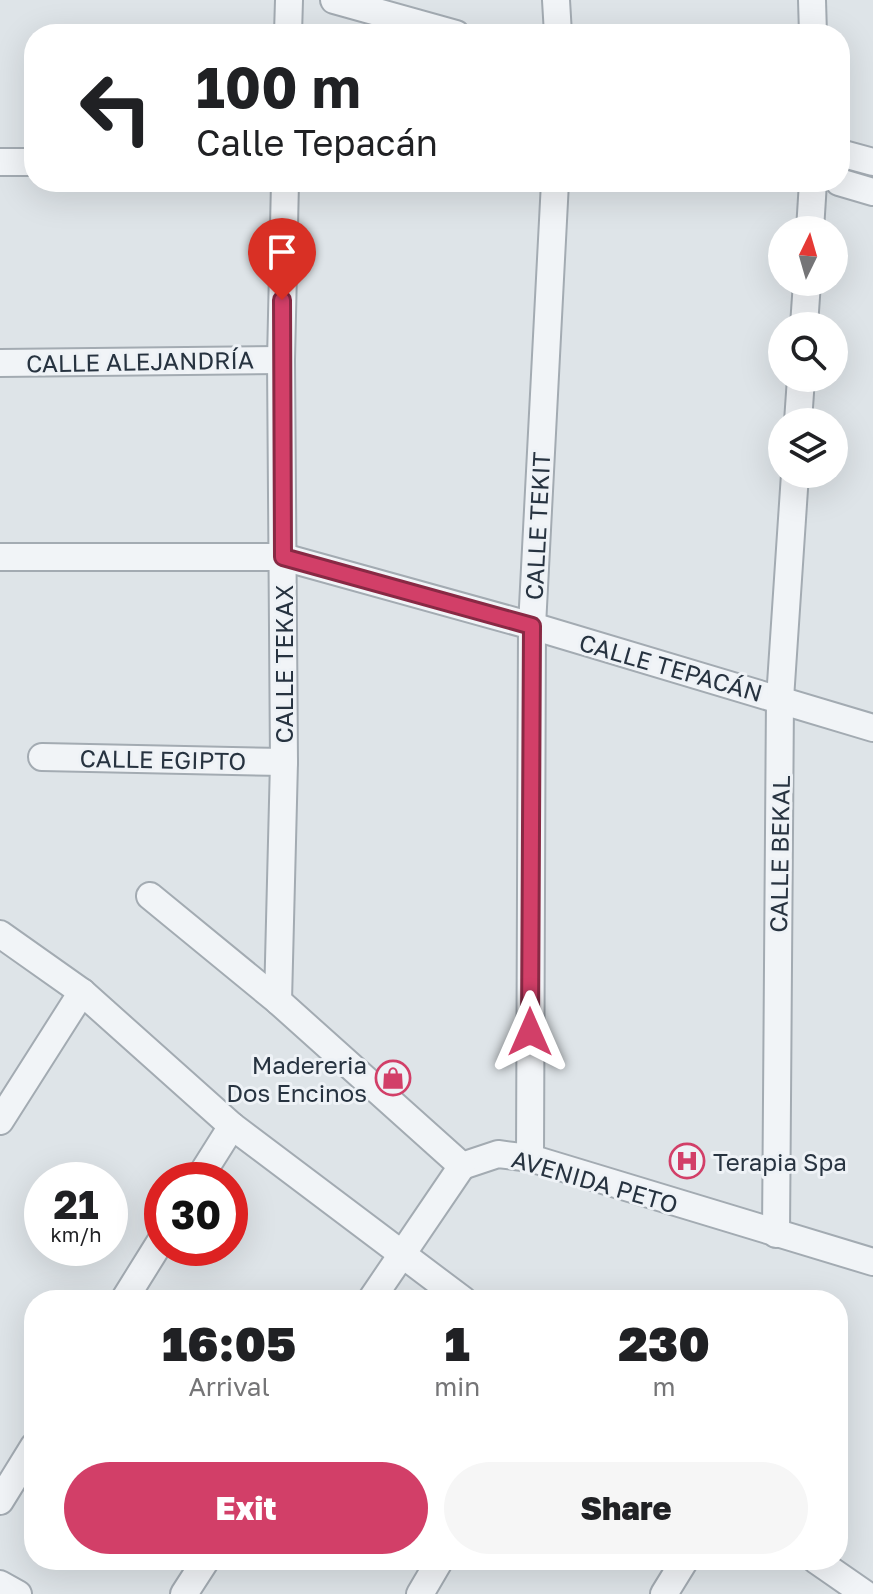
<!DOCTYPE html>
<meta charset="utf-8">
<style>
:root{--surface:#fff;--page:#f6f6f6;--text:#202124;--muted:#757577;--accent:#d23f68}
body{margin:0;font-family:"Golos Text",sans-serif;background:var(--page);color:var(--text);height:100vh;display:flex;flex-direction:column;font-size:30px;white-space:nowrap}
*{box-sizing:border-box;margin:0}
p{font-size:26px;color:var(--muted)}
.icon{flex:none;width:44px;height:44px;fill:none;stroke:currentColor;stroke-width:2;stroke-linecap:round;stroke-linejoin:round}
.map{position:relative;flex:1;overflow:hidden}
.drawer{position:absolute;left:24px;top:1290px;width:824px;height:280px;display:flex;flex-direction:column;background:var(--surface);border-radius:32px;box-shadow:0 8px 32px #0002}
.drawer>*{flex:none}
.banner{position:absolute;left:24px;top:24px;width:826px;height:168px;border-radius:32px;box-shadow:0 8px 32px #0002;background:#fff;color:var(--text);overflow:hidden}
.needle{width:52px;rotate:5deg}
.fabs{position:absolute;left:768px;top:216px;display:grid;gap:16px}
.fabs a{display:grid;place-items:center;width:80px;height:80px;border-radius:50%;background:var(--surface);box-shadow:0 8px 32px #0002;font-size:40px}
.speed{position:absolute;left:24px;top:1162px;display:flex;gap:16px;font-size:40px;font-weight:700;text-align:center}
.speed>*{display:grid;place-content:center;width:104px;height:104px;border-radius:50%;background:var(--surface);box-shadow:0 8px 32px #0002;line-height:1}
.speed small{font-size:20px;font-weight:400}
.speed .limit{border:12px solid #d22;background:#fff;color:#111}
.pin{position:absolute;display:grid;place-items:center;width:68px;height:68px;color:#fff;margin:-82px -34px;border-radius:50% 50% 50% 0;rotate:-45deg;box-shadow:0 0 8px #0007}
.pin .icon{rotate:45deg}
.me{position:absolute;width:88px;margin:-44px;rotate:0deg;stroke-linejoin:round;filter:drop-shadow(0 0 6px #0008)}
.turn{display:flex;align-items:center;gap:28px;height:168px;padding:0 40px;font-size:36px}
.turn .icon{width:104px;height:104px;stroke-width:2.5}
.turn b{display:block;font-size:56px;line-height:68px}
.eta{display:flex;justify-content:space-evenly;align-items:center;height:136px;text-align:center}
.eta b{font-size:48px;font-weight:800;line-height:56px}
.button{display:flex;gap:16px;margin-top:auto;padding:16px 40px}
.button a{flex:1;height:92px;border-radius:48px;background:var(--accent);color:#fff;font-size:32px;font-weight:800;line-height:92px;text-align:center}
.button a+a{background:var(--page);color:var(--text)}
.map>svg:first-child{display:block}
.lines{fill:none;stroke-linecap:round;stroke-linejoin:round}
.street-casing{stroke:#a3abb2;stroke-width:30}
.street{stroke:#f1f4f7;stroke-width:26}
.route-casing{stroke:#882944;stroke-width:20}
.route{stroke:#d23f68;stroke-width:14}
.labels{text-anchor:middle;dominant-baseline:central;stroke-width:6;stroke-linejoin:round;paint-order:stroke}
.street-label{font-size:24px;fill:#273340;stroke:#eef2f6}
.poi-label{font-size:24px;fill:#273340;stroke:#eef2f6;text-anchor:end}
</style>
<div class="map">
<svg width="873" height="1594" viewBox="0 0 873 1594">
<rect width="100%" height="100%" fill="#dee4e8"/>
<g class="lines">
<g class="street-casing">
<g id="street">
<path d="M334 0 456 34"/>
<path d="M556 0 558 34"/>
<path d="M812 0 813 34"/>
<path d="M288 34 289 0"/>
<path d="M840 153 873 162"/>
<path d="M0 162H34"/>
<path d="M839 182 873 192"/>
<path d="M810 230 813 182"/>
<path d="M804 326 807 282"/>
<path d="M0 363 281 360"/>
<path d="M798 422 801 378"/>
<path d="M0 557H283L532 626 873 728"/>
<path d="M42 757 284 762"/>
<path d="M150 896 278 1001 462 1166 498 1154 530 1158 873 1262"/>
<path d="M0 934 82 992 232 1126 463 1300"/>
<path d="M278 1001 284 762 281 360 285 182"/>
<path d="M0 1121 82 992"/>
<path d="M530 1158 532 626 555 182"/>
<path d="M198 1180 232 1126"/>
<path d="M776 1234 780 699 795 474"/>
<path d="M124 1300 162 1239"/>
<path d="M371 1300 462 1166"/>
<path d="M0 1501 34 1446"/>
<path d="M816 1560 865 1594"/>
<path d="M0 1584 18 1594"/>
<path d="M184 1594 206 1560"/>
<path d="M420 1594 440 1560"/>
<path d="M664 1594 685 1560"/>
</g>
</g>
<use href="#street" class="street"/>
</g>
<g class="lines">
<g class="route-casing">
<path id="route" d="M282 300 283 557 532 626 530 1032"/>
</g>
<use href="#route" class="route"/>
</g>
<defs>
<g id="shop-ring" transform="scale(1.8)"><circle r="9.5" fill="#eef2f6" stroke="#d23f68" stroke-width="1.5"/><path d="M-5-2.5h2.3a2.7 3.5 0 0 1 5.4 0H5L5.5 6h-11ZM-1.5-2.5h3a1.5 2.3 0 0 0-3 0Z" fill="#d23f68"/></g>
<g id="hospital-ring" transform="scale(1.8)"><circle r="9.5" fill="#eef2f6" stroke="#d23f68" stroke-width="1.5"/><path d="M-5-5h3v3.5h4V-5h3V5h-3V1.5h-4V5h-3Z" fill="#d23f68"/></g>
</defs>
<g fill-rule="evenodd">
<use href="#shop-ring" x="393" y="1078"/>
<use href="#hospital-ring" x="687" y="1161"/>
</g>
<g class="labels">
<g class="street-label">
<text transform="translate(140 361) rotate(-1)">CALLE ALEJANDRÍA</text>
<text transform="translate(537 526) rotate(-87)">CALLE TEKIT</text>
<text transform="translate(283 664) rotate(-90)">CALLE TEKAX</text>
<text transform="translate(671 667) rotate(16)">CALLE TEPACÁN</text>
<text transform="translate(163 759) rotate(1)">CALLE EGIPTO</text>
<text transform="translate(779 854) rotate(-89)">CALLE BEKAL</text>
<text transform="translate(595 1181) rotate(16)">AVENIDA PETO</text>
</g>
<g class="poi-label">
<text x="367" y="1064">Madereria<tspan x="367" dy="28">Dos Encinos</tspan></text>
<text x="713" y="1161" text-anchor="start">Terapia Spa</text>
</g>
</g>
</svg>
<div class="fabs">
<a><svg class="needle" viewBox="-14 -14 28 28"><path d="M0-13l5 13h-10z" fill="#e53935"/><path d="M0 13l5-13h-10z" fill="#757577"/></svg></a>
<a><svg class="icon" aria-label="search" viewBox="0 0 24 24"><circle cx="10" cy="10" r="6"/><path d="M15 15l6 6"/></svg></a>
<a><svg class="icon" aria-label="layers" viewBox="0 0 24 24"><path d="M12 4l9 5-9 5-9-5zM3 14l9 5 9-5"/></svg></a>
</div>
<div class="speed"><div>21<small>km/h</small></div><div class="limit">30</div></div>
<div class="pin" style="left:282px;top:300px;background:#d93025"><svg class="icon" aria-label="arrive" viewBox="0 0 24 24"><path d="M6 21V4h12l-3 4 3 4H6"/></svg></div>
<svg class="me" style="left:530px;top:1032px" viewBox="-20 -20 40 40"><path d="M0-17L14 15 0 8-14 15z" fill="#d23f68" stroke="#fff" stroke-width="4"/></svg>
<div class="banner">
<div class="turn"><svg class="icon" aria-label="left" viewBox="0 0 24 24"><path d="M17 20v-9H6M10 6l-5 5 5 5"/></svg><div><b>100 m</b>Calle Tepacán</div></div>
</div>
<section class="drawer">
<div class="eta">
<div><b>16:05</b><p>Arrival</p></div>
<div><b>1</b><p>min</p></div>
<div><b>230</b><p>m</p></div>
</div>
<div class="button"><a>Exit</a><a>Share</a></div>
</section>
</div>
